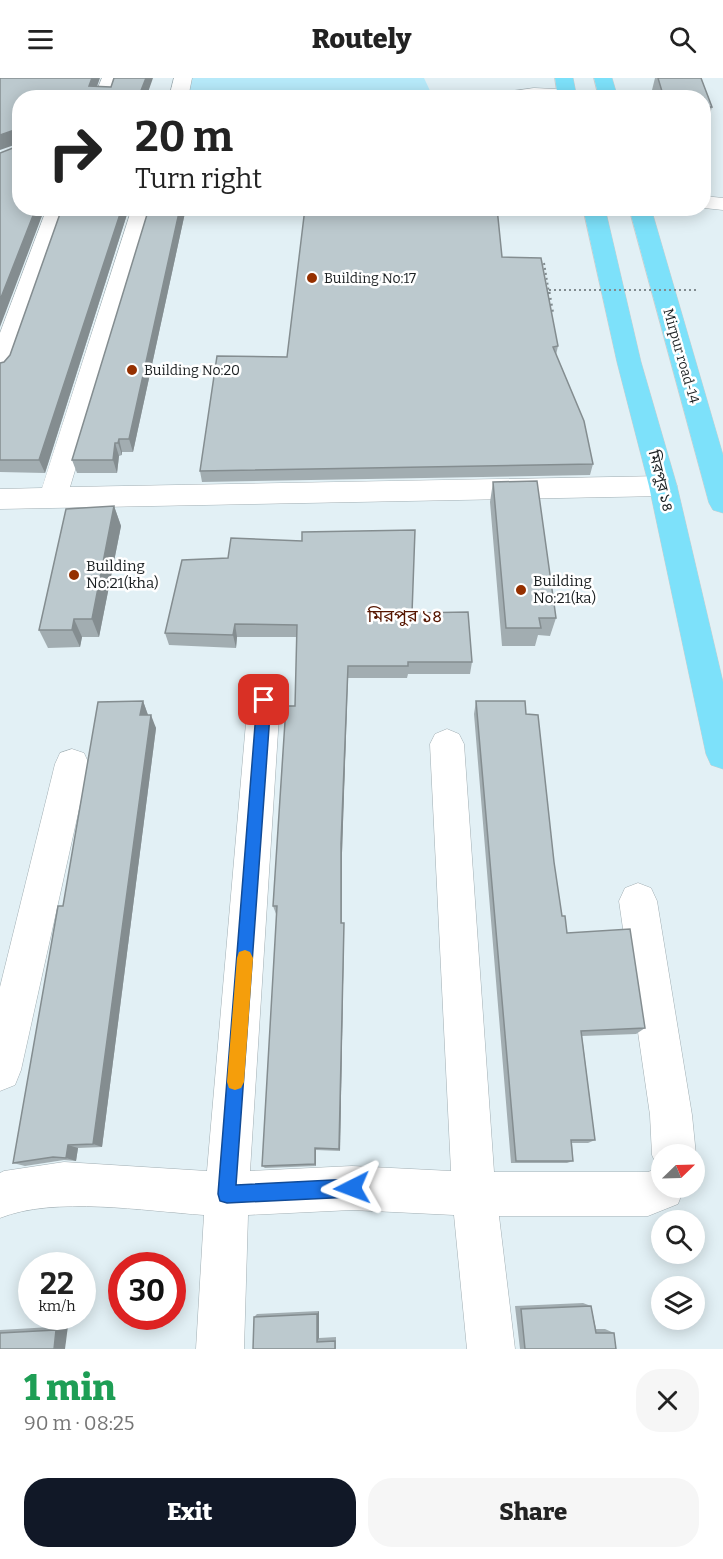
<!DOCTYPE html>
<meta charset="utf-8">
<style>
:root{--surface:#fff;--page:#f6f6f6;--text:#222;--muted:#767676;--accent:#111827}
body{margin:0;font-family:Bitter,"Noto Sans Bengali",serif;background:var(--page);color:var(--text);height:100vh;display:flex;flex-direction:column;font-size:22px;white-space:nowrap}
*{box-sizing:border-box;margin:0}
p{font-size:20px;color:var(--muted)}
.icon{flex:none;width:33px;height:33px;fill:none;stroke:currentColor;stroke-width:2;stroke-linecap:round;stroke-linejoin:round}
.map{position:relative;height:1271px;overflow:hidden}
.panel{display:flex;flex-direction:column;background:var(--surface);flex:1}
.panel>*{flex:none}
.banner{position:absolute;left:12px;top:12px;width:699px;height:126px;border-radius:24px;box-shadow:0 3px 15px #0003;background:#fff;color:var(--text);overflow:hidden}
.needle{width:39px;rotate:67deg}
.buttons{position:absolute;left:651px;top:1066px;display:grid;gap:12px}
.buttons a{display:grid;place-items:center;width:54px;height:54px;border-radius:50%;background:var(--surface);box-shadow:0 3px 15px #0003;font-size:30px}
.speed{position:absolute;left:18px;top:1174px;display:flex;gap:12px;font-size:30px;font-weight:700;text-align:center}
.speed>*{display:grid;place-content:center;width:78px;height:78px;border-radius:50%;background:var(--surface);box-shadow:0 3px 15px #0003;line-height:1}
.speed small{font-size:15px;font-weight:400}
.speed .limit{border:9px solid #d22;background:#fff;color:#111}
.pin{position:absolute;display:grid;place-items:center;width:51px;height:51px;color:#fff;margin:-26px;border-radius:12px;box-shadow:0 3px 9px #0006}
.me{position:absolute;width:66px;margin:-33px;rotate:267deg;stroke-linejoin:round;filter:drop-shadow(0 0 4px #0008)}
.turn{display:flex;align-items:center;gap:21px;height:126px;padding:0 24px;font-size:27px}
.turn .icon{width:78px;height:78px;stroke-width:2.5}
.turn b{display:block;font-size:42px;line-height:51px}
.round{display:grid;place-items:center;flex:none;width:63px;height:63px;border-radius:24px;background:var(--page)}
.headline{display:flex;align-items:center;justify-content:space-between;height:102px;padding:0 24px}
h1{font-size:36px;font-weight:800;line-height:45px;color:#1e9e55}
.action{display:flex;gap:12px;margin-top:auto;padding:12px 24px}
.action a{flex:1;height:69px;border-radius:24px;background:var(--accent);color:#fff;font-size:24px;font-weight:800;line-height:69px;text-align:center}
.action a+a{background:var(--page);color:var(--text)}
header{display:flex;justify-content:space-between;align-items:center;height:78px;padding:0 24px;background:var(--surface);font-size:27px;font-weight:800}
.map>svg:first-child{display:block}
.green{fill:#b7eafa}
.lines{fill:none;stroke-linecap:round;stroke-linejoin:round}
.minor-casing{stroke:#a1aeb3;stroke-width:1}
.major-casing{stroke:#cdcece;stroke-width:1}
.path-far1{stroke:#818b8f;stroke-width:2;stroke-dasharray:2 3;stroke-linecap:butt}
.path{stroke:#818b8f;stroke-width:3;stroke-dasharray:2 4;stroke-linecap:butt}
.minor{fill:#fff;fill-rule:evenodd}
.major{fill:#7de1fa;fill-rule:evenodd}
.path-bridge{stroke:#818b8f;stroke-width:2;stroke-dasharray:2 3;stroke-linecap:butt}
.wall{fill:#a2adb1}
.shaded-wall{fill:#848d90}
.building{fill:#bcc9ce;stroke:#848d90;stroke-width:1.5}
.route{fill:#1a73e8;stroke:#114b97;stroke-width:1.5}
.slow{fill:#f59e0b}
.poi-dot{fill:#953000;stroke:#fff;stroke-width:2}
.labels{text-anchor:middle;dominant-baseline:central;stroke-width:5;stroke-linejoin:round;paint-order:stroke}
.far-poi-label{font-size:14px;fill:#1b2022;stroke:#fff;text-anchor:start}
.far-street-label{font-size:14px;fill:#1b2022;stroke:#fff}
.street-label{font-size:15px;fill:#1b2022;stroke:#fff}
.poi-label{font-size:15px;fill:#1b2022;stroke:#fff;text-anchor:start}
.quarter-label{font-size:18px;fill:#561600;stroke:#fff}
</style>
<header><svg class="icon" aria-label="menu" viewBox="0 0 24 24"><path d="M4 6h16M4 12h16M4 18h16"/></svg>Routely<svg class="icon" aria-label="search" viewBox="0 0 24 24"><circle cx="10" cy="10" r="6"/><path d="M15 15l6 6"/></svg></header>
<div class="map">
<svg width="723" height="1271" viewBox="0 0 723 1271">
<rect width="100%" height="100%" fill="#e2f0f5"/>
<path class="green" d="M186 0H424L433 19 187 20Z"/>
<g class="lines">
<g class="minor-casing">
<g id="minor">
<path d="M102 0H120L113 20H94Z"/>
<path d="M174 0H192L188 20H169Z"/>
<path d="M534 10 575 12 577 16 575 20H489L491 16Z"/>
<path d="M704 118 723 120V132L704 130Z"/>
<path d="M47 130H68L13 289 9 295 0 297V255Z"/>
<path d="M132 130H154L70 409 663 398 673 401 677 408 673 415 663 418 0 431V411L42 410Z"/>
<path d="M264 608 276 612 280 622 250 1093 352 1088 451 1093 430 666 435 656 447 651 459 656 464 666 494 1094H648L658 1090 652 1077 650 1037 619 823 625 810 638 805 651 810 657 823 692 1037 696 1077 694 1080V1077H662V1110H684L678 1126 648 1138H499L515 1271H467L454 1137 352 1132 248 1137 244 1271H196L204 1137C145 1133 54 1118 0 1140V1095L4 1093 64 1084 207 1093 248 622 252 612Z"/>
<path d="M72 671 84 675 89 686 21 992 15 1007 0 1013V909L55 686 60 675Z"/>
</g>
</g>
<g class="major-casing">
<g id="major">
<path d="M555 0H573L577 20H558Z"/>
<path d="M594 0H612L618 20H599Z"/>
<path d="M583 130H605L641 284 677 408 723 604V691L711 687 706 676 649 408 617 284Z"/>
<path d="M629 130H651L723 377V435L713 432 709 425Z"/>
</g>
</g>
<path class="path-far1" d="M544 185 549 215"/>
<path class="path" d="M549 214 553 237"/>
<use href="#minor" class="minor"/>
<use href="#major" class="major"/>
<path class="path-bridge" d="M549 212H699"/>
</g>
<g class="wall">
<path d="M655 0H701L712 29 706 49H704V20H652L651 16Z"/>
<path d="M62 130H129L45 395 0 394V285L4 284 10 277Z"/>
<path d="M149 130H186L133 374H122V377L119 378 117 395H77L72 382Z"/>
<path d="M502 179 558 268 556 277 593 386 590 397 202 404 200 393 287 279Z"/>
<path d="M493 404 556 540 550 558 538 557 535 568H502L490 424Z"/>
<path d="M114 428 121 448 99 559H82L80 569 48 570 39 552Z"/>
<path d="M182 482 412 535 472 584 470 596H408L407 600H348L342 775V845H344V853L340 1073 316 1072V1088L265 1090 262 1088 277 836H276L273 828 295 628 297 559H237L236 570 169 567 165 555Z"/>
<path d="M143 623 148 637 156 650 102 1069 78 1070 76 1083 64 1082 25 1088 13 1085 63 828Z"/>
<path d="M476 623 526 636 554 784 562 838 567 855 645 950 636 956 582 958 595 1062 588 1065H572L573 1083 567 1085H511L474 636Z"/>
<path d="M583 1225 591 1228 596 1251H605L614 1255 616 1271H520L515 1228Z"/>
<path d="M319 1233V1260L336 1259V1271L254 1239 257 1236Z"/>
<path d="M68 1248 0 1271V1252Z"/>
</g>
<g class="shaded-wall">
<path d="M92 0H100L93 20 89 8Z"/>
<path d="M146 0H153L146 20H138Z"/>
<path d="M17 51 20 65 0 72V57Z"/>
<path d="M36 130H45L0 249V222Z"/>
<path d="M122 130H129L45 395 39 382Z"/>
<path d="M180 130H186L133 374 129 361Z"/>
<path d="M119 361 122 374V377L118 365Z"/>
<path d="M115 365 119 378 117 395 113 382Z"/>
<path d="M114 428 121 448 99 559 92 541Z"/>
<path d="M74 541 82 559 80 569 72 552Z"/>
<path d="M235 546 237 559 236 570 233 557Z"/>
<path d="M348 588 342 775V853L341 766Z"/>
<path d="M143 623 148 637H140Z"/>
<path d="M151 637 156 650 102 1069 93 1066Z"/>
<path d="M344 845V853L340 1073 339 1071Z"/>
<path d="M68 1067 78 1070 76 1083 66 1080Z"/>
<path d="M315 1070 316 1072V1088L315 1086Z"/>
<path d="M319 1233V1260L317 1264V1236Z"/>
<path d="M68 1248 65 1271H54L56 1252Z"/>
</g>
<g class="building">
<path d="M0 0H92L89 8 111 9 114 0H146L138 20H20V130H36L0 222V75L18 68 17 51 0 57Z"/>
<path d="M658 0H701L712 29H704V20H664Z"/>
<path d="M62 130H122L39 382H0V285L4 284 10 277Z"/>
<path d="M149 130H180L129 361H119L118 365H115L113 382H72Z"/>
<path d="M305 130H497L502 179 541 180 558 268 553 269 584 343 593 386 200 393 217 278 287 279Z"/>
<path d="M537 403 556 540H539L541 550H506L493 404Z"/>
<path d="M114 428 92 541H74L72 552H39L66 431Z"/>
<path d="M415 452 412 535 468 534 472 584H408V588H348L341 766V845H344L339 1071 315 1070V1086L262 1088 277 828H273L286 628H295L297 547 235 546 233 557 165 555 182 482 228 480 231 460 302 463V454Z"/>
<path d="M143 623 140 637H151L93 1066 68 1067 66 1080 53 1079 13 1085 58 828H63L98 624Z"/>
<path d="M476 623H525L526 636 538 637 554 784 562 838H565L567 855 630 851 645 950 581 953 595 1062H571L573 1083H516Z"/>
<path d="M591 1228 596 1255H614L616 1271H525L521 1231Z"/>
<path d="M317 1236V1264L335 1263V1271H253L254 1239Z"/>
<path d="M56 1252 54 1271H0V1255Z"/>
</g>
<path class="route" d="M264 616 269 618 271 622 236 1107 352 1101 358 1104 361 1110 358 1116 352 1119 227 1125 220 1123 218 1116 257 622 259 618Z"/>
<path class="slow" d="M245 872 250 874 253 880 244 1004 241 1010 235 1012 229 1010 227 1004 237 880 239 874Z"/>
<g class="poi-dot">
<circle cx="312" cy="200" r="6"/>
<circle cx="132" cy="292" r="6"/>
<circle cx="74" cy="497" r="6"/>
<circle cx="521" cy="512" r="6"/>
</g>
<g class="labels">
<g class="far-poi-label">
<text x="324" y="200">Building No:17</text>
<text x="144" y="292">Building No:20</text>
</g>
<g class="far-street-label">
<text transform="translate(681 278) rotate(74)">Mirpur road-14</text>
</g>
<g class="street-label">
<text transform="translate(661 403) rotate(76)">মিরপুর ১৪</text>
</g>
<g class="poi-label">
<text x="86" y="488">Building<tspan x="86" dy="17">No:21(kha)</tspan></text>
<text x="533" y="503">Building<tspan x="533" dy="17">No:21(ka)</tspan></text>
</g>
<g class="quarter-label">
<text x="405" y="538">মিরপুর ১৪</text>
</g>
</g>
</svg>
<div class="buttons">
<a><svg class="needle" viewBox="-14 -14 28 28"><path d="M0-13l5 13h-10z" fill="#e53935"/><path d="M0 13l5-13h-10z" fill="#767676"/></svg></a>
<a><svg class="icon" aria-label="search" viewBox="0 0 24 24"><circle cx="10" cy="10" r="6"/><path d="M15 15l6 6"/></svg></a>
<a><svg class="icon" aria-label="layers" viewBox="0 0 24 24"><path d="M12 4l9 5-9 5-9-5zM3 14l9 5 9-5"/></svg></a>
</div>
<div class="speed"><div>22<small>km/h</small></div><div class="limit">30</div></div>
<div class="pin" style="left:264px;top:622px;background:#d93025"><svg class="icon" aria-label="arrive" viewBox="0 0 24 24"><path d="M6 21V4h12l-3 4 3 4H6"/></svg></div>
<svg class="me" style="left:352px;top:1110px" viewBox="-20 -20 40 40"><path d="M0-17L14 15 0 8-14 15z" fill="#1a73e8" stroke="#fff" stroke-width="4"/></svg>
<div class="banner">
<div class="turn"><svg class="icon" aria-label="right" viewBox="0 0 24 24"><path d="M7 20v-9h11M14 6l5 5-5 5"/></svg><div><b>20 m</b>Turn right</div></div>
</div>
</div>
<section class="panel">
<div class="headline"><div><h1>1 min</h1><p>90 m · 08:25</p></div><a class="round"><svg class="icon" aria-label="close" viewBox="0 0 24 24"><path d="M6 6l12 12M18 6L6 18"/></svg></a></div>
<div class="action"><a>Exit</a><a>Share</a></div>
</section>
